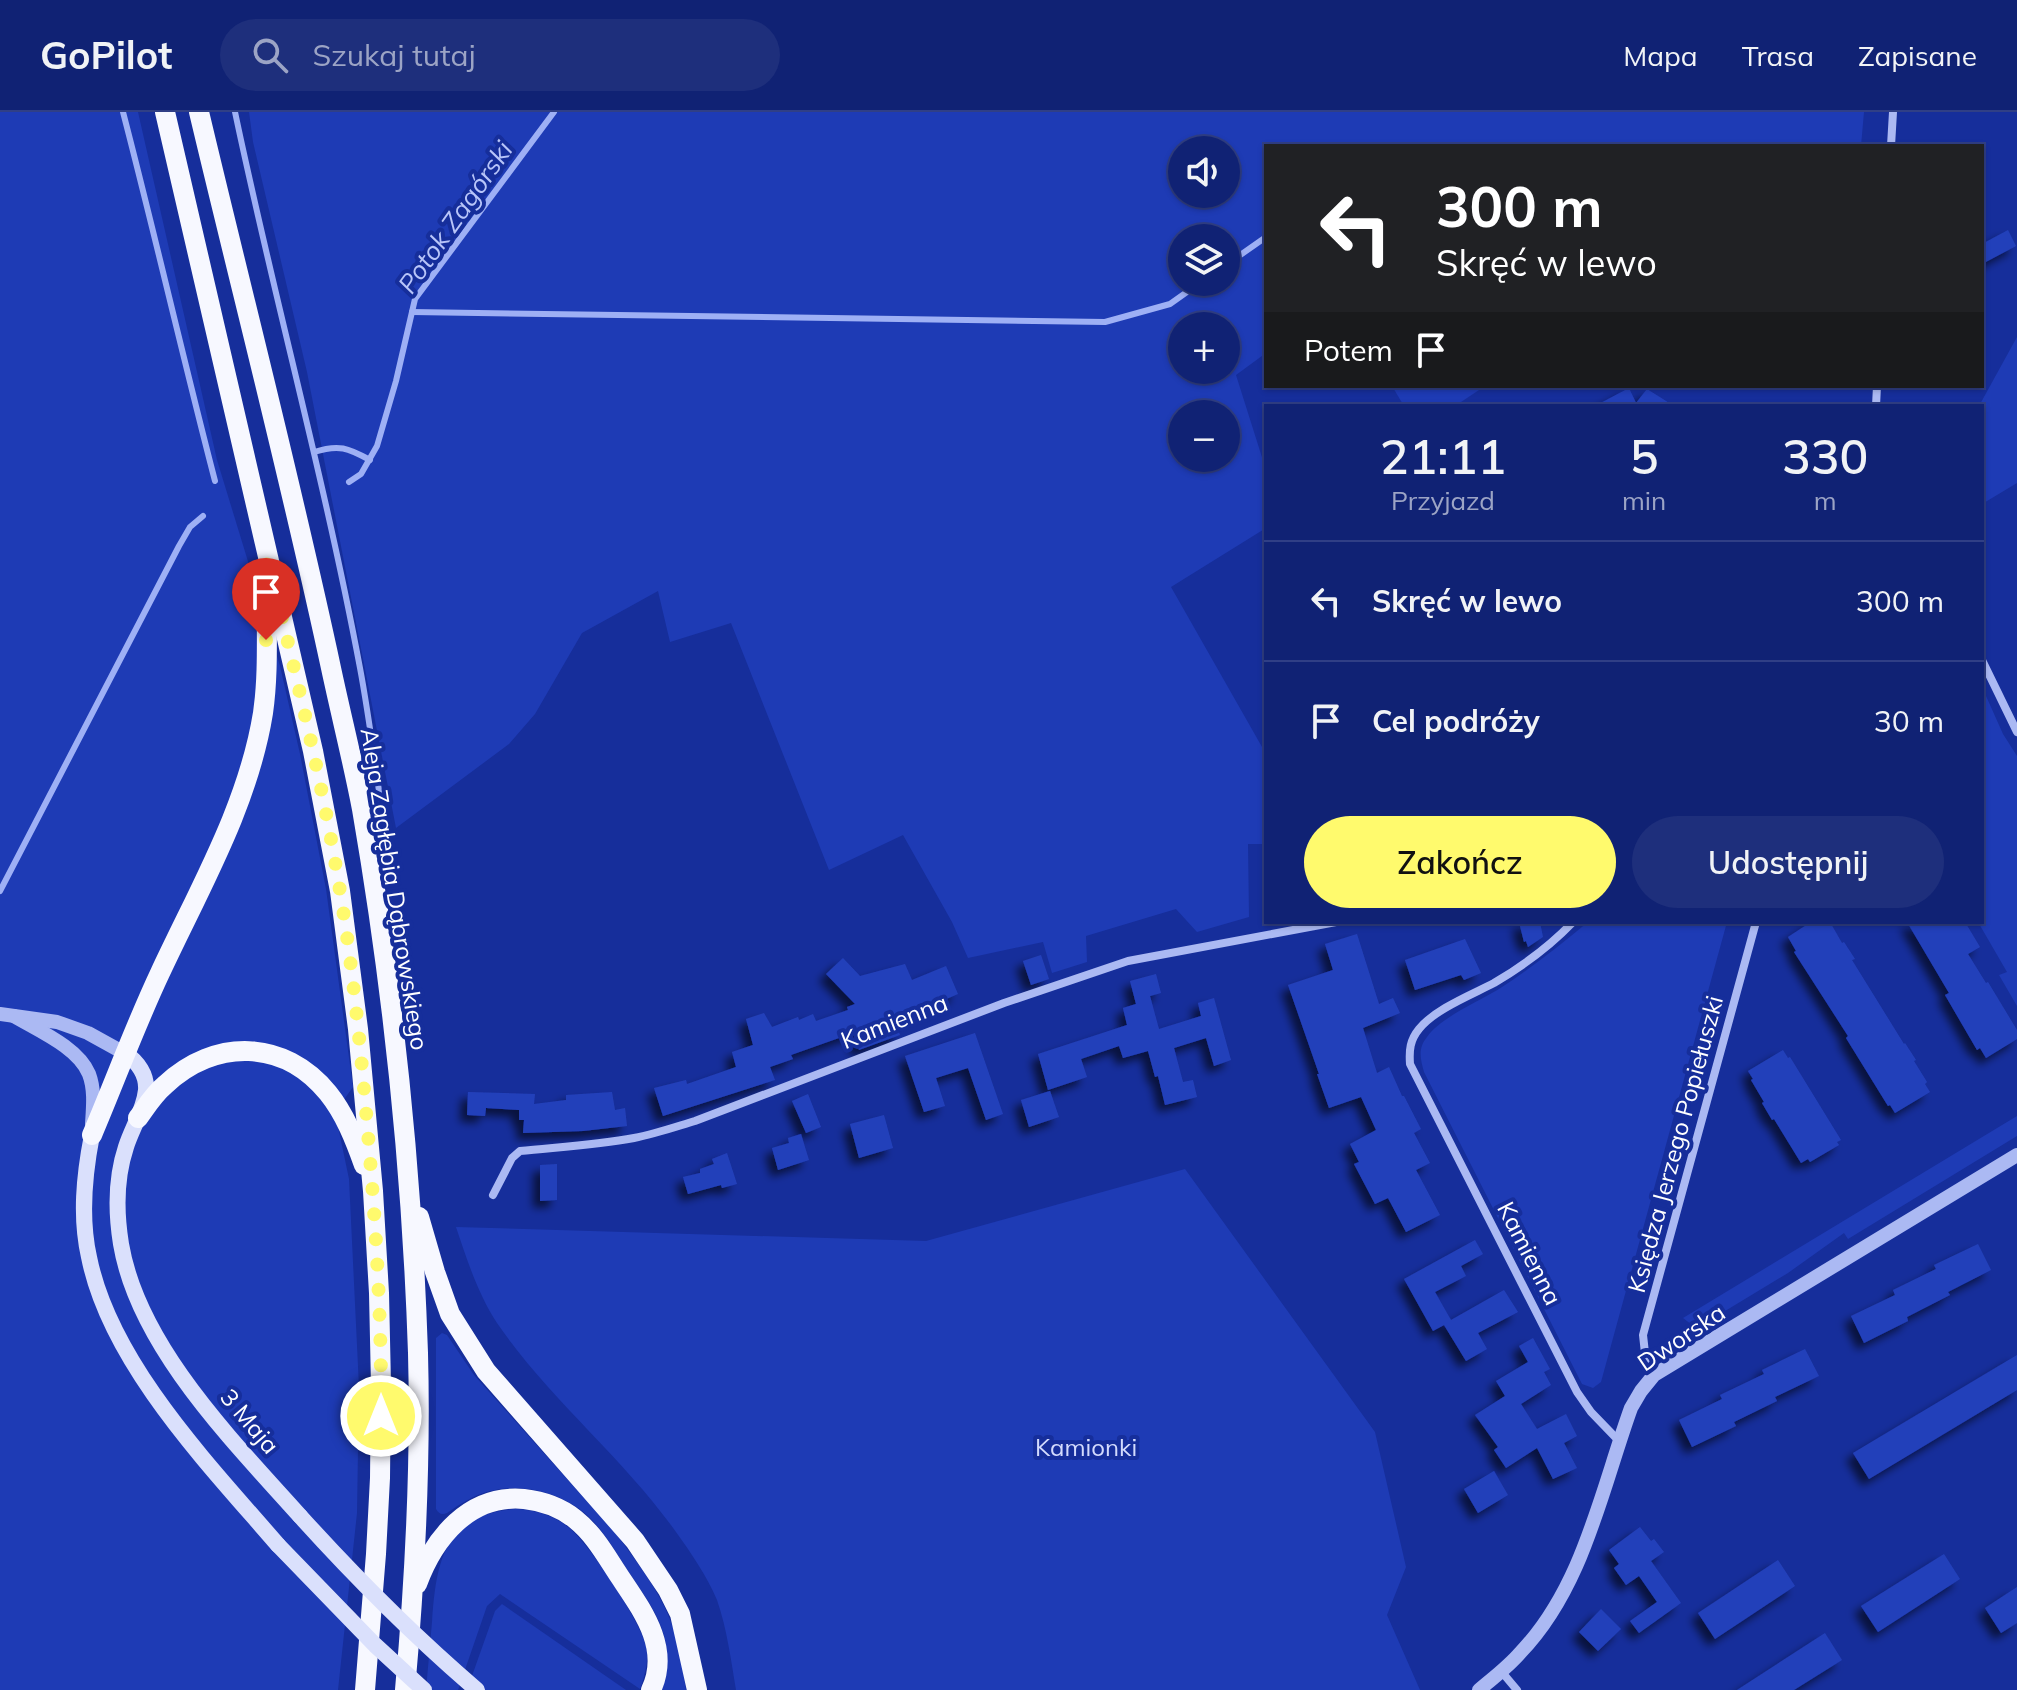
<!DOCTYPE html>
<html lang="pl">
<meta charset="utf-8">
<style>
:root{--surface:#102274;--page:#1e2f7c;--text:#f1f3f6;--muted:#9ca4c5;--line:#303f86;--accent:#fffa6d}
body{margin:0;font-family:Mulish,sans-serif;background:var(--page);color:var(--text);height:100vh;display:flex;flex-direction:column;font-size:30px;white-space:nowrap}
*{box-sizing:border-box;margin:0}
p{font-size:26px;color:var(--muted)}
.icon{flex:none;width:44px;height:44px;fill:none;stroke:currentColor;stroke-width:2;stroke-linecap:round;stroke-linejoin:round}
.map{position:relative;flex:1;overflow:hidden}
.side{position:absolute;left:1264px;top:292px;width:720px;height:520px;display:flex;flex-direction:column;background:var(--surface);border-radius:0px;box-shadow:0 2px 6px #0004,0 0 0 2px var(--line)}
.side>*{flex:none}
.hud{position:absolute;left:1264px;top:32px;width:720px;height:244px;border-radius:0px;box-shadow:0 2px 6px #0004,0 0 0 2px var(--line);background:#202124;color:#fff;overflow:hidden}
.fabs{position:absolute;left:1168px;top:24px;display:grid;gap:16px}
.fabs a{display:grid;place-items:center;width:72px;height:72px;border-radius:50%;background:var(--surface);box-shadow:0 2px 6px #0004,0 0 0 2px var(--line);font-size:40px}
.pin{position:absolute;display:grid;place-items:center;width:68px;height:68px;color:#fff;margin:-82px -34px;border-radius:50% 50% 50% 0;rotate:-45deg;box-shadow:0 0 8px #0007}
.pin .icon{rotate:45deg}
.me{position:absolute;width:88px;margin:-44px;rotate:0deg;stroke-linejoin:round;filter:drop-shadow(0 0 6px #0008)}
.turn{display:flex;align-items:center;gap:28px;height:168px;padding:0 40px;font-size:36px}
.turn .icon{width:104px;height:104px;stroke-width:2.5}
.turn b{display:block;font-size:56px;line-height:68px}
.then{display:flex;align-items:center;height:76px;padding:0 40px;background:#0003;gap:16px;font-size:30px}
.eta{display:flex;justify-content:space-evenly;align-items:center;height:136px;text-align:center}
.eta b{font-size:48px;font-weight:600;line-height:56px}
.cta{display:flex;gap:16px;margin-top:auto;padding:16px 40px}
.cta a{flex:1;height:92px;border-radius:48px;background:var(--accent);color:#111;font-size:32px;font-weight:600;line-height:92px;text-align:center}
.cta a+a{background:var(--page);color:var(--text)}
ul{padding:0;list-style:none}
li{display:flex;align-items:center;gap:24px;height:120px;padding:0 40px;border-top:2px solid var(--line)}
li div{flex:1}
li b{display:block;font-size:30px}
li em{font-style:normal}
header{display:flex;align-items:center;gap:48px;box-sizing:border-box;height:112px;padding:0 40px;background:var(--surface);border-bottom:2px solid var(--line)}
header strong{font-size:38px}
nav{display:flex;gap:44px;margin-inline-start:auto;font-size:28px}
.search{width:560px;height:72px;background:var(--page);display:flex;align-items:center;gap:20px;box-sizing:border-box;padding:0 28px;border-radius:44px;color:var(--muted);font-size:30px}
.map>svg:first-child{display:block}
.green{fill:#1e3bb5;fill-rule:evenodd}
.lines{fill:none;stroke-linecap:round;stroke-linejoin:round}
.stream{stroke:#9eb0f5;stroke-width:6}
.building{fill:#2441ba;filter:url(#shadow)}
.minor{stroke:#abb9f3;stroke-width:8}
.tertiary{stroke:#abb9f3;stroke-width:14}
.secondary{stroke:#dae0fc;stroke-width:16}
.primary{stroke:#f7f8ff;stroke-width:20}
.secondary-bridge{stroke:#dae0fc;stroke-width:16}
.route{stroke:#fffa6d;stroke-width:14;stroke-dasharray:0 25.2}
.labels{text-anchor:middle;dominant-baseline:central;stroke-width:8;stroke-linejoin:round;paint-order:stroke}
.street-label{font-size:24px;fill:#fff;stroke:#162e9b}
.park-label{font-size:24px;fill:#d3dbfd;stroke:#162e9b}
.water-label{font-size:26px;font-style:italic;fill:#b8c5f9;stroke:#162e9b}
</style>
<header>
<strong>GoPilot</strong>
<div class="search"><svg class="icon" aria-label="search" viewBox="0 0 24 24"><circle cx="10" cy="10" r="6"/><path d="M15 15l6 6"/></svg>Szukaj tutaj</div>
<nav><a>Mapa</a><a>Trasa</a><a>Zapisane</a></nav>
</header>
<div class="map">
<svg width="2017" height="1578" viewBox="0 0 2017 1578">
<defs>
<filter id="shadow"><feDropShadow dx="-7" dy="7" stdDeviation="4" flood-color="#0009"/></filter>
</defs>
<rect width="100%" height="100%" fill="#162e9b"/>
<g class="green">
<path d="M0 0H138L217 348 280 554 300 642 326 777 353 975 335 1000 349 1067 359 1275 357 1401 338 1578H0Z"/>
<path d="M249 0H1864L1861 34H1266V241L1236 263 1266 358V416L1171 475 1266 642V732H1248L1249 805 1197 820 1176 797 1086 824 1087 850 1052 861 1043 830 968 846 952 810 903 723 829 758 731 511 670 530 658 479 582 521 535 602 509 632 396 716 307 260 253 30ZM1226 38V82H1182V38ZM1226 126V170H1182V126ZM1226 214V258H1182V214ZM1226 302V346H1182V302Z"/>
<path d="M2017 225V371L1982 392V294H1979Z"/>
<path d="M1392 274H1485L1455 294H1404Z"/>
<path d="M1982 575 2003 622 2017 644V894L1999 863 2007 860 1978 810H1982Z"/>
<path d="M1588 810H1727L1601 1270 1593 1276 1582 1272 1424 960C1420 946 1418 936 1427 925 1440 906 1479 889 1499 877 1530 857 1559 834 1588 810Z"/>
<path d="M2017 1004V1024L1848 1127 1844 1121 1788 1161 1702 1213 1696 1216 1683 1206Z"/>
<path d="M1185 1057 1375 1320 1406 1455 1387 1503 1420 1578H736C731 1548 727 1517 717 1488 707 1464 691 1441 676 1420 623 1345 549 1287 497 1211 478 1182 467 1148 456 1115L926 1129Z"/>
<path d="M442 1221 447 1223 474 1263 617 1423C639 1453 665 1486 675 1522 680 1540 683 1559 686 1578H662C677 1527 656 1500 628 1459 616 1441 605 1420 588 1404 563 1381 524 1371 490 1379 474 1383 460 1392 447 1401 442 1403 439 1402 436 1397V1226Z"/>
<path d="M516 1397C535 1398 553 1403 568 1415 587 1428 642 1512 646 1534 649 1549 645 1563 640 1577L500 1482 487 1494 458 1578H426C428 1555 430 1533 432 1510 436 1450 444 1402 516 1397Z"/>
<path d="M502 1492 626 1578H467L495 1499Z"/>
</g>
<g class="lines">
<g class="stream">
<path d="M123 0C155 123 183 246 215 369"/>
<path d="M235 0C274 186 325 369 360 556 369 604 375 652 382 700"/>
<path d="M1226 153 1266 125"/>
<path d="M412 200 1105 210 1170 192 1201 170"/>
<path d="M314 340C339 332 348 336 370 348"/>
<path d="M349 370 361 362 377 334 396 269 415 187 554 0"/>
<path d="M0 779 179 434 190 415 203 404"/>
</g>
</g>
<g class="building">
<path d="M2008 118 2016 134 1982 152V132Z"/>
<path d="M1629 276 1636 291 1647 277 1674 294H1595Z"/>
<path d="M1519 810H1540L1543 825 1528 835 1526 829 1524 830Z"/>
<path d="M1811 810H1830L1842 831 1844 830 1855 847 1852 848 1904 932 1905 931 1916 948 1914 949 1927 970 1925 972 1930 980 1895 1001 1890 993 1888 994 1846 926 1848 924 1794 840 1796 839 1788 825Z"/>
<path d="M1907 810H1965L1980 835 1968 842 1986 871 1988 870 2017 918V927L1986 946 1980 936 1977 938 1945 883 1949 881Z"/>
<path d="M1357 822 1379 892 1393 886 1400 901 1363 916 1377 961 1389 955 1402 984H1404L1421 1017 1414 1021 1430 1051 1416 1058 1440 1103 1406 1120 1388 1086 1375 1092 1354 1052 1359 1050 1350 1032 1376 1018 1361 985 1329 996 1317 962H1319L1288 873 1333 858 1325 832Z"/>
<path d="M1465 827 1481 861 1464 868 1461 863 1415 878 1405 848Z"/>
<path d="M1041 843 1049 867 1031 873 1023 849Z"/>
<path d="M843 846 860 864 905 852 912 868 946 854 958 882 895 909 900 923 859 938 853 921 791 943 793 947 770 955 775 968 663 1004 654 976 686 968 687 972 736 955 732 940 753 933 746 907 764 901 772 915 798 905 799 908 813 902 816 909 848 898 847 895 855 892 826 862Z"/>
<path d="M1156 862 1161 881 1150 884 1159 917 1201 904 1198 891 1214 886 1231 948 1214 954 1206 926 1174 936 1183 970 1193 968 1197 985 1165 993 1158 964 1155 965 1148 939 1123 946 1119 934 1081 947 1087 965 1048 978 1038 942 1127 913 1123 896 1136 892 1130 869Z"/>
<path d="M975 921 1003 1002 986 1008 968 956 936 966 945 994 924 1000 905 944Z"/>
<path d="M1783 938 1788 946 1790 945 1841 1028 1837 1030 1839 1033 1810 1050 1808 1047 1801 1051 1774 1007 1772 1008 1762 991 1764 990 1751 968 1753 967 1748 959Z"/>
<path d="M1050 979 1059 1005 1029 1015 1021 988Z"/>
<path d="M468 980 535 982 534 992 566 988V983L612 980 615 998 625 996 627 1014 583 1019 523 1021 524 1008H519V998L486 996 485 1004 467 1003Z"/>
<path d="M808 982 821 1015 806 1021 792 989Z"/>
<path d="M884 1003 893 1036 859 1046 850 1012Z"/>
<path d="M801 1022 809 1048 778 1058 772 1036 789 1031 788 1026Z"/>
<path d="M727 1041 737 1072 722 1076 721 1073 688 1082 683 1065 700 1061V1057L714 1052 712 1047Z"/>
<path d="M557 1052V1088L540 1089V1053Z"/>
<path d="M1475 1128 1483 1142 1461 1154 1466 1164 1435 1180 1451 1208 1504 1178 1518 1200 1478 1221 1487 1237 1466 1249 1444 1213 1433 1219 1404 1167Z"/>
<path d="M1978 1132 1991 1158 1948 1180 1950 1183 1907 1205 1908 1209 1864 1231 1851 1204 1895 1183 1893 1178 1936 1157 1934 1153Z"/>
<path d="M1533 1226 1550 1257 1544 1260 1551 1273 1521 1292 1537 1317 1566 1302 1577 1324 1564 1331 1577 1356 1553 1367 1537 1336 1506 1356 1494 1338 1498 1335 1475 1303 1505 1284 1496 1269 1528 1250 1519 1234Z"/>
<path d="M1805 1237 1819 1264 1775 1285 1777 1289 1734 1310 1736 1314 1692 1335 1679 1308 1722 1287 1720 1283 1764 1262 1762 1258Z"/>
<path d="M2017 1243V1278L1869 1367 1853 1341Z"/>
<path d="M1494 1359 1508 1383 1478 1401 1464 1377Z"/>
<path d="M1640 1415 1651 1429 1654 1427 1664 1440 1651 1449 1681 1491 1639 1521 1630 1509 1657 1490 1639 1464 1626 1473 1614 1456 1619 1452 1609 1438Z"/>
<path d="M1944 1442 1960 1467 1878 1520 1861 1494Z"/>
<path d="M1778 1448 1795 1474 1715 1527 1698 1501Z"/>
<path d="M2017 1475V1511L2001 1521 1985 1496Z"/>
<path d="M1601 1497 1621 1517 1598 1539 1579 1520Z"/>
<path d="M1825 1521 1842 1548 1794 1578H1737Z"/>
</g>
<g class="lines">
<g class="minor">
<path d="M1891 34 1893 0"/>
<path d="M1876 294 1877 274"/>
<path d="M1982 548 2017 620"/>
<path d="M1573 810C1550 834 1523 854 1494 871 1471 883 1435 897 1419 917 1410 928 1409 938 1410 952L1577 1280 1591 1300 1619 1329"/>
<path d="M493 1083 512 1046 520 1039C558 1035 596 1033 634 1026 655 1022 675 1015 695 1009L1004 891 1128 849 1336 810"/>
<path d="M1654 1263 1646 1250 1643 1223 1756 810"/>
<path d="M1501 1559 1517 1578"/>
</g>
<g class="tertiary">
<path d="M0 902 57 910 88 921 126 942"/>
<path d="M14 904C37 918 78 935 89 962 95 978 93 995 92 1012"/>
<path d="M1479 1578C1493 1566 1508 1555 1520 1541 1583 1476 1601 1379 1631 1296L1641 1279 1654 1263 2017 1043"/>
</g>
<g class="secondary">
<path d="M126 942C138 950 147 963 146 978 144 998 132 1016 126 1035 116 1065 116 1101 121 1132 138 1234 233 1329 300 1404"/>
<path d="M92 1023C84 1064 80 1105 89 1145 110 1251 209 1353 278 1433"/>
</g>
<g class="primary">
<path d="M165 0 313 639 340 779 358 917 373 1079 379 1181 381 1273 380 1366 376 1442 365 1578"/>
<path d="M199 0C243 185 291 369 331 556 341 603 353 650 362 697 393 877 412 1059 418 1241 421 1353 415 1466 405 1578"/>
<path d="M138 1006C146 995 154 982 165 973 215 926 284 927 328 981 345 1002 355 1028 364 1053"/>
<path d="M92 1023C115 969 135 914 160 861 199 777 248 694 263 601 269 560 266 516 267 474"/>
<path d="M419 1105 435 1160 450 1202 486 1259 635 1429 668 1478 680 1502 697 1578"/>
<path d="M417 1472C434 1426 469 1382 524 1387 542 1389 560 1395 575 1407 595 1423 606 1444 620 1465 642 1498 671 1536 651 1578"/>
</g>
<g class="secondary-bridge">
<path d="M300 1404C356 1466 414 1524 477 1578"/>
<path d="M278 1433 375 1533 424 1578"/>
</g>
</g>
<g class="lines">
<path class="route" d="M266 528 267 442C293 553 322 666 340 779 351 845 358 911 364 977 374 1086 382 1195 381 1304"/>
</g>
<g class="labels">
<g class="street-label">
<text transform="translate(395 777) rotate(81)">Aleja Zagłębia Dąbrowskiego</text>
<text transform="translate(894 909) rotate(-21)">Kamienna</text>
<text transform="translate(1675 1032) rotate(-75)">Księdza Jerzego Popiełuszki</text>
<text transform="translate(1530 1141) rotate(63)">Kamienna</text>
<text transform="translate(1681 1225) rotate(-34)">Dworska</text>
<text transform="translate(250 1309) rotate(50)">3 Maja</text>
</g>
<g class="park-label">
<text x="1086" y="1335">Kamionki</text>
</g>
<g class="water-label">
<text transform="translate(455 105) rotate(-55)">Potok Zagórski</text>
</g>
</g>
</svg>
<div class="fabs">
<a><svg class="icon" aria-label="sound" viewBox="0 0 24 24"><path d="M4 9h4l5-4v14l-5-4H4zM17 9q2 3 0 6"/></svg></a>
<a><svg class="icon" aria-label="layers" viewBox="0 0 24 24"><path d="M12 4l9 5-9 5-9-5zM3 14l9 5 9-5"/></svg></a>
<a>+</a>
<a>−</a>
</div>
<div class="pin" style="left:266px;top:528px;background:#d93025"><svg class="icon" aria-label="arrive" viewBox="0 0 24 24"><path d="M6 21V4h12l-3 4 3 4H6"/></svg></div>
<svg class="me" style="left:381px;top:1304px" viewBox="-20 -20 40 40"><circle r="17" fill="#fffa6d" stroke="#fff" stroke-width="3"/><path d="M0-11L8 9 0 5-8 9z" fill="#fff"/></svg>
<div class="hud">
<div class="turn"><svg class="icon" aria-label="left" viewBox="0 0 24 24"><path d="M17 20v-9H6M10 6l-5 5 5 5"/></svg><div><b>300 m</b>Skręć w lewo</div></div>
<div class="then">Potem<svg class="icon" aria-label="arrive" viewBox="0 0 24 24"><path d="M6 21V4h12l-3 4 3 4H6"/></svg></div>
</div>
<section class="side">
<div class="eta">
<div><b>21:11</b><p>Przyjazd</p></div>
<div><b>5</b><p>min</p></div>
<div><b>330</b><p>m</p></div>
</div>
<ul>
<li><svg class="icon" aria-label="left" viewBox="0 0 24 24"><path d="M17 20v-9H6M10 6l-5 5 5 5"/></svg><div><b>Skręć w lewo</b></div><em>300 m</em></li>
<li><svg class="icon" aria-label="arrive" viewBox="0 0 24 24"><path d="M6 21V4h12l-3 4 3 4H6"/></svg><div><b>Cel podróży</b></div><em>30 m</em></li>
</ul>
<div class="cta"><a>Zakończ</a><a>Udostępnij</a></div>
</section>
</div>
